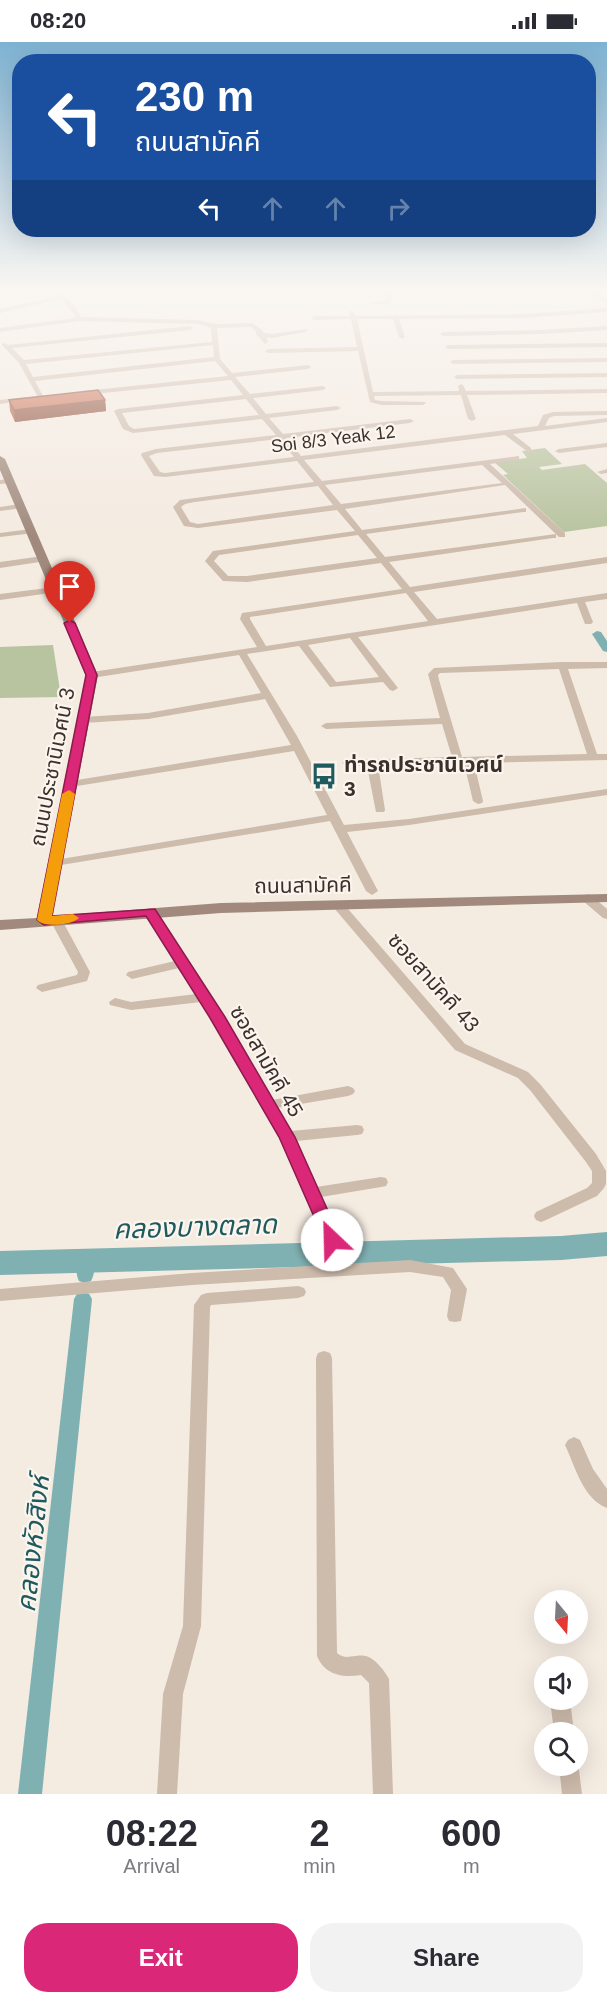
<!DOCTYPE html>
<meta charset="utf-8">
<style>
:root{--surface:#fff;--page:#f2f2f3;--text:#2b2b33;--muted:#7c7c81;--accent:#db2777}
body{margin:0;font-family:Arial,"Noto Sans Thai",sans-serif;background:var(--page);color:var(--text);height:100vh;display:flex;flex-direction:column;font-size:22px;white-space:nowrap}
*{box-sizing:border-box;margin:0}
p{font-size:20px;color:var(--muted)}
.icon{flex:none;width:33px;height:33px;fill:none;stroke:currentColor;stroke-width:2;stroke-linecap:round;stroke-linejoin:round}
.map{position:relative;height:1752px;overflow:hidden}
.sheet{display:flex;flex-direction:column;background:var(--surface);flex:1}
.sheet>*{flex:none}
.banner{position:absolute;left:12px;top:12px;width:584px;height:183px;border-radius:24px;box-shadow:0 6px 24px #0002;background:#1a4fa0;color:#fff;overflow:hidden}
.needle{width:39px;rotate:162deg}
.controls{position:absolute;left:534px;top:1548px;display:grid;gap:12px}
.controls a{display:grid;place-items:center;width:54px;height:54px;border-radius:50%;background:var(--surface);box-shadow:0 6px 24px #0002;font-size:30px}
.pin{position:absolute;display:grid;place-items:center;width:51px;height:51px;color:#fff;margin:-62px -26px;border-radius:50% 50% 50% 0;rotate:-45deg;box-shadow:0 0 6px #0007}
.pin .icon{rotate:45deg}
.me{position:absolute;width:66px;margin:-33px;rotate:336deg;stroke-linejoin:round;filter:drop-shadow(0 0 4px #0008)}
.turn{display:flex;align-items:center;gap:21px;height:126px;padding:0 24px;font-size:27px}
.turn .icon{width:78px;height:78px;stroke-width:2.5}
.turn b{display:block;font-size:42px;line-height:51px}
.lanes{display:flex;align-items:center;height:57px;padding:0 24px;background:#0003;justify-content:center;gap:30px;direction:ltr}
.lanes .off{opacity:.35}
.eta{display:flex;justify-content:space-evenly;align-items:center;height:102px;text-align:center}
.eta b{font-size:36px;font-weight:800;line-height:42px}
.primary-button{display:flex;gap:12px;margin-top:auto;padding:12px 24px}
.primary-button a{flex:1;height:69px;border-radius:24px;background:var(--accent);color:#fff;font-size:24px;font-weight:800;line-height:69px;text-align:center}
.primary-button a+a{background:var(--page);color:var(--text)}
.status{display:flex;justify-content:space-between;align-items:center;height:42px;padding:0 30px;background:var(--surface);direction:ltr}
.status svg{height:16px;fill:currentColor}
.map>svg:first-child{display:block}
.green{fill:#b8c4a0}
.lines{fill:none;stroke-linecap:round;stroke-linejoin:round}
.canal{fill:#7fb0b2;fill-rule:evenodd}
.river{fill:#7fb0b2;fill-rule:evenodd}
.street{fill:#cdbbac;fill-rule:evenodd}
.secondary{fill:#a18a7d;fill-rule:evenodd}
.wall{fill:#ac5a40}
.shaded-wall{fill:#8c4a34}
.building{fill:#c8694b;stroke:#8c4a34;stroke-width:1.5}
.route{fill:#db2777;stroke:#8e194d;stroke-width:1.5}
.slow{fill:#f59e0b}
.labels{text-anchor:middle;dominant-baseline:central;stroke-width:4.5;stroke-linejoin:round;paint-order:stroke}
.far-street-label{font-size:18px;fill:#3b302b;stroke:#fbf5ee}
.poi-label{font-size:21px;font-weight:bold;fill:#3b302b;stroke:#fbf5ee;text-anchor:start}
.street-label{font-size:21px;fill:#3b302b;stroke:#fbf5ee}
.near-water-label{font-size:27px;font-style:italic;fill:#1f5a5e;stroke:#fbf5ee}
</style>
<div class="status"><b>08:20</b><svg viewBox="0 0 49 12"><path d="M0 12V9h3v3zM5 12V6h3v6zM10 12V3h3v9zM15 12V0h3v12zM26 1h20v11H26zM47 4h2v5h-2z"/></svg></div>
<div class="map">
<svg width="607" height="1752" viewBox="0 0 607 1752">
<rect width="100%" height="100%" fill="#f4ebe1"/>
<g class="green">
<path d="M545 406 562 422 539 425 542 428 585 422 607 441V484L564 490 503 433 508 432 494 420 527 416 522 409Z"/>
<path d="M53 603 61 655 0 656V605Z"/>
</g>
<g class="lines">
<g class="canal">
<path d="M597 589 601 590 607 599V610L603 609 592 592Z"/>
<path d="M86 1211 92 1213C96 1221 95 1231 91 1239L85 1241 79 1239C75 1231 76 1221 80 1213Z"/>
<path d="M83 1250 89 1252 92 1257 42 1752H18L74 1257 77 1252Z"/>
</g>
<path class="river" d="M607 1190V1214L561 1218 0 1233V1209L561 1194Z"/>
<g class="street">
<path d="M55 249C65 251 77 265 81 275L198 278 216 282 252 281 261 287 264 291 272 292 307 287V289L305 290 272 296 266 295 268 300 265 302 256 292V289L251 285 217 286 220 317 232 331 308 323 311 325 308 327 235 335 250 352 323 344 326 346 323 348 253 356 266 372 337 364 341 366 337 368 269 376 283 392 410 377 414 379 410 381 286 396 301 414 538 384 543 373 553 370 607 369V373L554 374 549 376 545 384 607 376V380L513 392 531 406V410H528L505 393 304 418 322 439 519 414V418L490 422 565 491V495H559L505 443 345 467 362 488 526 466V470H523L366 492 385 515 556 492V496H553L389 520 410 545 607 515V521L414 550 437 577 607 551V557L585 560 593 580 591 582H585L577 561 358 595 398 646 393 649 390 648 383 640 330 645 299 604 247 612 297 694 344 783 409 777 607 747V753L409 783 347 790 378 849 372 853 366 849 330 779 55 824 51 823 49 821 51 819 55 818 327 773 294 709 71 745 67 744 66 742 67 740 71 739 291 703 265 657 148 677 83 681 78 678 83 675 148 671 261 651 239 613 92 636 87 633 92 630 257 605 240 577 242 571 402 547 381 521 247 540 223 539 205 519 213 509 355 489 337 468 198 486 184 484 173 465 180 458 314 440 297 419 165 435 154 434 141 413 142 411 156 407 276 393 262 377 133 391 123 387 114 369 118 367 243 353 231 338 84 353 81 351 84 349 228 334 215 319 35 339 44 356 39 357 19 321 2 303V301L9 303 190 284 193 286 190 288 12 306 24 318 212 300 211 286 198 282 79 279 0 290V286L75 276 74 272 61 257 0 271V267L58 254ZM213 303 214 315 33 335 26 322ZM246 357 259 373 134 387 129 384 122 371ZM279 397 294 415 165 431 160 430 149 414 157 411ZM482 423 502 441 341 462 325 443ZM318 444 333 463 198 482 190 480 181 465 185 462 195 460ZM358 493 377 516 247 534H228L214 519 219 513ZM406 551 428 579 266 604 250 577V575ZM350 596 379 635 336 640 308 603Z"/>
<path d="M299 249H323L301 252Z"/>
<path d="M379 249H411L393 251 391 261 370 263V261L386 259 387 251Z"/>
<path d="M588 249H595L607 257V262Z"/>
<path d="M607 266V270L522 276 399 277 405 295 402 297 399 295 393 277H357L373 350 459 349 458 344 461 342 463 343 466 349 607 347V351L467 353 476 377 472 379 468 377 461 353 374 354 375 358 381 359 425 360 426 361 423 363H381L370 360 358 309 268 311 265 309 268 307 357 305 351 277 314 278 311 276 314 274H350L349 270 352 268 356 274 522 272Z"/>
<path d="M607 284V288L541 292 443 294 440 292 443 290 541 288Z"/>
<path d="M607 301V305L448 307 445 305 448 303Z"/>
<path d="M607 316V320L453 322 450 320 453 318Z"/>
<path d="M607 331V335L457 337 454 335 457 333Z"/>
<path d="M25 355 27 356V358L0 362V358Z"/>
<path d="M607 401V405L559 411 555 409 559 407Z"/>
<path d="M607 427V431L601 432 597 430Z"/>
<path d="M10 437H13V441L0 442V438Z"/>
<path d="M20 462H23V466L0 469V465Z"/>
<path d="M31 487H34V491L0 495V491Z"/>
<path d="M43 514 46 515V519L0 526V520Z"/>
<path d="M55 545 58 546V550L0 558V552Z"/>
<path d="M562 620H607V626L568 627 597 712H607V718L474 721 483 759 482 761 478 762 473 759 464 721 378 723 385 768 384 770H376L367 724H347L342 721 347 718 452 715 442 682 326 687 321 684 326 681 440 676 428 632 434 626ZM559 627 587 712 462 715 439 638 438 633 440 631Z"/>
<path d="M587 852 591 853 607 867V877L603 876 583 859 581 856Z"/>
<path d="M338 859 342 860 465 1002 528 1030 540 1042 596 1112 606 1129V1142L604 1146 597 1154 546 1178 541 1180 536 1178 534 1174 536 1170 587 1146 592 1141V1129L586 1120 530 1048 518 1036 455 1008 334 866 332 863 334 860Z"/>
<path d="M150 866 154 867 211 955 272 1058 348 1044 353 1046 355 1049 353 1052 348 1054 277 1066 291 1089 357 1083 362 1084 364 1088 362 1092 357 1093 296 1099 316 1145 381 1135 386 1136 388 1140 386 1144 381 1145 321 1155 340 1198 337 1202 332 1204 327 1202 280 1095 201 960 131 968 110 963 109 960 115 956 131 960 196 952 179 926 132 937 126 933 128 930 175 919 144 870Z"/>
<path d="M56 874 62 878 90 930 87 939 42 950 36 946 38 943 77 933 78 930 50 878Z"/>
<path d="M410 1218 453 1226 467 1247 461 1279 455 1280 449 1279 447 1274 451 1248 443 1235 410 1230 192 1243 0 1259V1247L192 1231Z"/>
<path d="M298 1244 304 1246 306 1250 304 1254 298 1256 211 1263 210 1265 201 1584 183 1652 177 1752H157L163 1652 183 1584 194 1263 201 1253 207 1251Z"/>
<path d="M324 1309 330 1311 332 1316 337 1611C346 1619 354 1612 365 1614 374 1615 385 1629 389 1637L393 1752H373L369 1641 361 1633C342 1636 325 1633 317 1614L316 1316 318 1311Z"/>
<path d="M574 1395 580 1398 593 1427 607 1447V1466C583 1457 575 1424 565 1403L568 1398Z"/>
<path d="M550 1658H570L574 1690H554Z"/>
<path d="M578 1720 582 1752H562L559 1724H578Z"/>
</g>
<path class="secondary" d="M0 414 5 417 98 633 52 874 221 861 607 852V860L221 871 0 888V878L37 876 86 633 0 428Z"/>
</g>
<path class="wall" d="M9 358H105L106 369 15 380 10 369Z"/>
<path class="shaded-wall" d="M105 358 106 369 15 380 14 368Z"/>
<path class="building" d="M98 348 105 358 14 368 9 358Z"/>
<linearGradient id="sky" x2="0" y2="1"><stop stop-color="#7eb2d2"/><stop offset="0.5" stop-color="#faf6f2"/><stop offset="1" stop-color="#faf6f2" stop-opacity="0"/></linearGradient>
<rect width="607" height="494" fill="url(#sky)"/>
<path class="route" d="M70 578 75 581 97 633 52 874 155 867 225 975 295 1095 341 1198 338 1202H326L279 1095 210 976 146 874 44 883 37 878 86 633 64 581Z"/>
<path class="slow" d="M69 748 75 752 52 874 73 872 79 876C72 883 45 886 37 878L62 752Z"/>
<defs>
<g id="bus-bare" transform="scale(2.07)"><path d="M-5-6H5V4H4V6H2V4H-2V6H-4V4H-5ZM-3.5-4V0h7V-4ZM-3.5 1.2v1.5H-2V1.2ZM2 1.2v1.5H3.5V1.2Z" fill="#1f5a5e" stroke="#fbf5ee" stroke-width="2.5" paint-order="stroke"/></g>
</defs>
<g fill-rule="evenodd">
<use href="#bus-bare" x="324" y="734"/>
</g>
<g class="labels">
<g class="far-street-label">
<text transform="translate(333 397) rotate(-7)">Soi 8/3 Yeak 12</text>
</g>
<g class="poi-label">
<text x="344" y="722">ท่ารถประชานิเวศน์<tspan x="344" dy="24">3</tspan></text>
</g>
<g class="street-label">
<text transform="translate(52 725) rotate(-79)">ถนนประชานิเวศน์ 3</text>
<text transform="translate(303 843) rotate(-1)">ถนนสามัคคี</text>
<text transform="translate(434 940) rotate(48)">ซอยสามัคคี 43</text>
<text transform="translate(267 1019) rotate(60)">ซอยสามัคคี 45</text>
</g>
<g class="near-water-label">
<text transform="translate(195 1185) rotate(-2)">คลองบางตลาด</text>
<text transform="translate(33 1502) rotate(-84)">คลองหัวสิงห์</text>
</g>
</g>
</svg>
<div class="controls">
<a><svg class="needle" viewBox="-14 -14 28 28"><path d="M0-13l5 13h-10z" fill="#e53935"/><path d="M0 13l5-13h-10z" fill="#7c7c81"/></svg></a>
<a><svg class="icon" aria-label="sound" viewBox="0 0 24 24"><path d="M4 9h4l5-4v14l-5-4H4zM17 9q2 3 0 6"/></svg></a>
<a><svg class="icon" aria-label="search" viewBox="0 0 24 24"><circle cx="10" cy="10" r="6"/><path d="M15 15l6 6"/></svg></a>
</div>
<div class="pin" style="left:70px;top:581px;background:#d93025"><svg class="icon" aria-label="arrive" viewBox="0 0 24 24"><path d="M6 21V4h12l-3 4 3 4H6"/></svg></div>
<svg class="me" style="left:332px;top:1198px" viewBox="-20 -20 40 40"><circle r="19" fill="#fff"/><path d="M0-13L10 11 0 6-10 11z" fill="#db2777"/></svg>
<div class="banner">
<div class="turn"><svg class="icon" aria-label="left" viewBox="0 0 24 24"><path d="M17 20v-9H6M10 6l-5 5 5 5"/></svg><div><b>230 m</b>ถนนสามัคคี</div></div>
<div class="lanes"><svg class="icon" aria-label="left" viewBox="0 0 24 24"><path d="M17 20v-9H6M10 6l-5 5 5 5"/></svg><svg class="icon off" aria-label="ahead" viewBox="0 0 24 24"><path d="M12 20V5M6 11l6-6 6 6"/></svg><svg class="icon off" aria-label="ahead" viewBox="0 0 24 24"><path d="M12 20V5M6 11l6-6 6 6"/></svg><svg class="icon off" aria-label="right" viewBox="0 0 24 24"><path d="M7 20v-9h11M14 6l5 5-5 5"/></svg></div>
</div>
</div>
<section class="sheet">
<div class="eta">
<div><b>08:22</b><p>Arrival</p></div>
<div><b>2</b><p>min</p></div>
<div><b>600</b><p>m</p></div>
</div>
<div class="primary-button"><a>Exit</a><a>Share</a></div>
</section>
